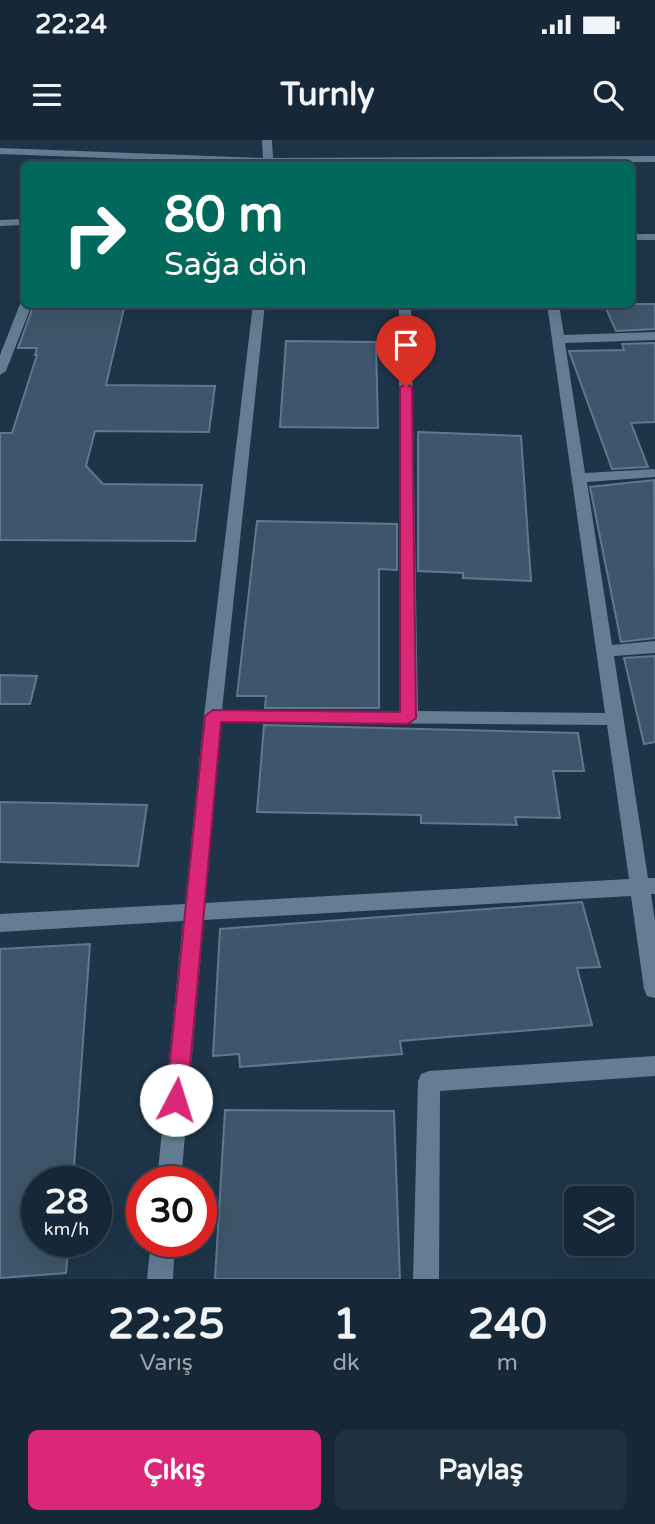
<!DOCTYPE html>
<html lang="tr">
<meta charset="utf-8">
<style>
:root{--surface:#162837;--page:#1f303f;--text:#f1f3f6;--muted:#9ea6ad;--line:#354452;--accent:#db2777}
body{margin:0;font-family:"Varela Round",sans-serif;background:var(--page);color:var(--text);height:100vh;display:flex;flex-direction:column;font-size:26px;white-space:nowrap}
*{box-sizing:border-box;margin:0}
p{font-size:23px;color:var(--muted)}
.icon{flex:none;width:38px;height:38px;fill:none;stroke:currentColor;stroke-width:2;stroke-linecap:round;stroke-linejoin:round}
.map{position:relative;height:1139px;overflow:hidden}
.panel{display:flex;flex-direction:column;background:var(--surface);flex:1}
.panel>*{flex:none}
.guide{position:absolute;left:21px;top:21px;width:614px;height:147px;border-radius:10px;box-shadow:0 7px 28px #0002,0 0 0 2px var(--line);background:#00695c;color:#fff;overflow:hidden}
.tools{position:absolute;left:564px;top:1046px;display:grid;gap:14px}
.tools a{display:grid;place-items:center;width:70px;height:70px;border-radius:10px;background:var(--surface);box-shadow:0 7px 28px #0002,0 0 0 2px var(--line);font-size:35px}
.speed{position:absolute;left:21px;top:1026px;display:flex;gap:14px;font-size:35px;font-weight:700;text-align:center}
.speed>*{display:grid;place-content:center;width:91px;height:91px;border-radius:50%;background:var(--surface);box-shadow:0 7px 28px #0002,0 0 0 2px var(--line);line-height:1}
.speed small{font-size:18px;font-weight:400}
.speed .limit{border:10px solid #d22;background:#fff;color:#111}
.pin{position:absolute;display:grid;place-items:center;width:60px;height:60px;color:#fff;margin:-72px -30px;border-radius:50% 50% 50% 0;rotate:-45deg;box-shadow:0 0 7px #0007}
.pin .icon{rotate:45deg}
.me{position:absolute;width:77px;margin:-38px;rotate:5deg;stroke-linejoin:round;filter:drop-shadow(0 0 5px #0008)}
.turn{display:flex;align-items:center;gap:24px;height:147px;padding:0 28px;font-size:32px}
.turn .icon{width:91px;height:91px;stroke-width:2.5}
.turn b{display:block;font-size:49px;line-height:60px}
.eta{display:flex;justify-content:space-evenly;align-items:center;height:119px;text-align:center}
.eta b{font-size:42px;font-weight:700;line-height:49px}
.primary-button{display:flex;gap:14px;margin-top:auto;padding:14px 28px}
.primary-button a{flex:1;height:80px;border-radius:10px;background:var(--accent);color:#fff;font-size:28px;font-weight:700;line-height:80px;text-align:center}
.primary-button a+a{background:var(--page);color:var(--text)}
.status{display:flex;justify-content:space-between;align-items:center;height:49px;padding:0 35px;background:var(--surface);direction:ltr}
.status svg{height:19px;fill:currentColor}
header{display:flex;justify-content:space-between;align-items:center;height:91px;padding:0 28px;background:var(--surface);font-size:32px;font-weight:700}
.map>svg:first-child{display:block}
.building{fill:#3e566b;stroke:#5f788f;stroke-width:2}
.lines{fill:none;stroke-linecap:round;stroke-linejoin:round}
.minor{fill:#647d94;fill-rule:evenodd}
.route{fill:#db2777;stroke:#8e194d;stroke-width:2}
</style>
<div class="status"><b>22:24</b><svg viewBox="0 0 49 12"><path d="M0 12V9h3v3zM5 12V6h3v6zM10 12V3h3v9zM15 12V0h3v12zM26 1h20v11H26zM47 4h2v5h-2z"/></svg></div>
<header><svg class="icon" aria-label="menu" viewBox="0 0 24 24"><path d="M4 6h16M4 12h16M4 18h16"/></svg>Turnly<svg class="icon" aria-label="search" viewBox="0 0 24 24"><circle cx="10" cy="10" r="6"/><path d="M15 15l6 6"/></svg></header>
<div class="map">
<svg width="655" height="1139" viewBox="0 0 655 1139">
<rect width="100%" height="100%" fill="#1e3549"/>
<g class="building">
<path d="M34 164H125L106 245 215 246 209 292 95 291 86 326 103 344 202 345 195 401 0 400V293H12L37 215H35L37 208H18Z"/>
<path d="M604 164H655V189L616 191Z"/>
<path d="M286 201 376 202 378 288 280 287Z"/>
<path d="M655 203V282L631 283 648 327 612 329 569 211 624 210 622 204Z"/>
<path d="M418 292 521 296 531 441 463 438V433L418 431Z"/>
<path d="M654 340 655 498 621 502 590 347Z"/>
<path d="M257 381 397 384V430L379 429V568H265L266 556H237Z"/>
<path d="M655 516V602L644 604 624 518Z"/>
<path d="M0 535 37 536 30 564H0Z"/>
<path d="M264 585 578 593 584 631H553L560 678 515 677 517 685 421 683V675L257 672Z"/>
<path d="M0 662 147 665 138 726 0 722Z"/>
<path d="M582 762 600 827 577 828 592 885 400 901 402 914 240 927 239 914 213 916 220 789Z"/>
<path d="M90 804 73 1041H37V1101H69L66 1133 0 1138V809Z"/>
<path d="M225 970 394 971 400 1139H215Z"/>
</g>
<g class="lines">
<g class="minor">
<path d="M262 0H272L273 18 655 16V22L263 24 0 14V8L263 18Z"/>
<path d="M24 79V85L0 86V80Z"/>
<rect x="632" y="94" width="23" height="6"/>
<path d="M24 161V164H32L6 231 0 235V215L20 164Z"/>
<path d="M253 164H265L222 570 400 571 399 164H411L418 571 605 573 547 164H559L564 195 655 192V200L565 203 585 333 655 329V337L587 342 612 505 655 501V513L614 516 648 738H655V754H651L655 781V858L647 856 644 849 631 756 204 780 181 1041H157L183 781 0 792V774L185 764 204 576ZM221 582 607 585 629 739 205 763Z"/>
<path d="M655 916V936L440 951 439 1139H413L418 941 421 934 429 931Z"/>
<path d="M151 1101H175L173 1139H147Z"/>
</g>
</g>
<path class="route" d="M406 244 412 247 416 578 408 584 221 582 187 960 184 967 176 970 169 967 166 960 205 576 213 570 400 572V247Z"/>
</svg>
<div class="tools">
<a><svg class="icon" aria-label="layers" viewBox="0 0 24 24"><path d="M12 4l9 5-9 5-9-5zM3 14l9 5 9-5"/></svg></a>
</div>
<div class="speed"><div>28<small>km/h</small></div><div class="limit">30</div></div>
<div class="pin" style="left:406px;top:247px;background:#d93025"><svg class="icon" aria-label="arrive" viewBox="0 0 24 24"><path d="M6 21V4h12l-3 4 3 4H6"/></svg></div>
<svg class="me" style="left:176px;top:960px" viewBox="-20 -20 40 40"><circle r="19" fill="#fff"/><path d="M0-13L10 11 0 6-10 11z" fill="#db2777"/></svg>
<div class="guide">
<div class="turn"><svg class="icon" aria-label="right" viewBox="0 0 24 24"><path d="M7 20v-9h11M14 6l5 5-5 5"/></svg><div><b>80 m</b>Sağa dön</div></div>
</div>
</div>
<section class="panel">
<div class="eta">
<div><b>22:25</b><p>Varış</p></div>
<div><b>1</b><p>dk</p></div>
<div><b>240</b><p>m</p></div>
</div>
<div class="primary-button"><a>Çıkış</a><a>Paylaş</a></div>
</section>
